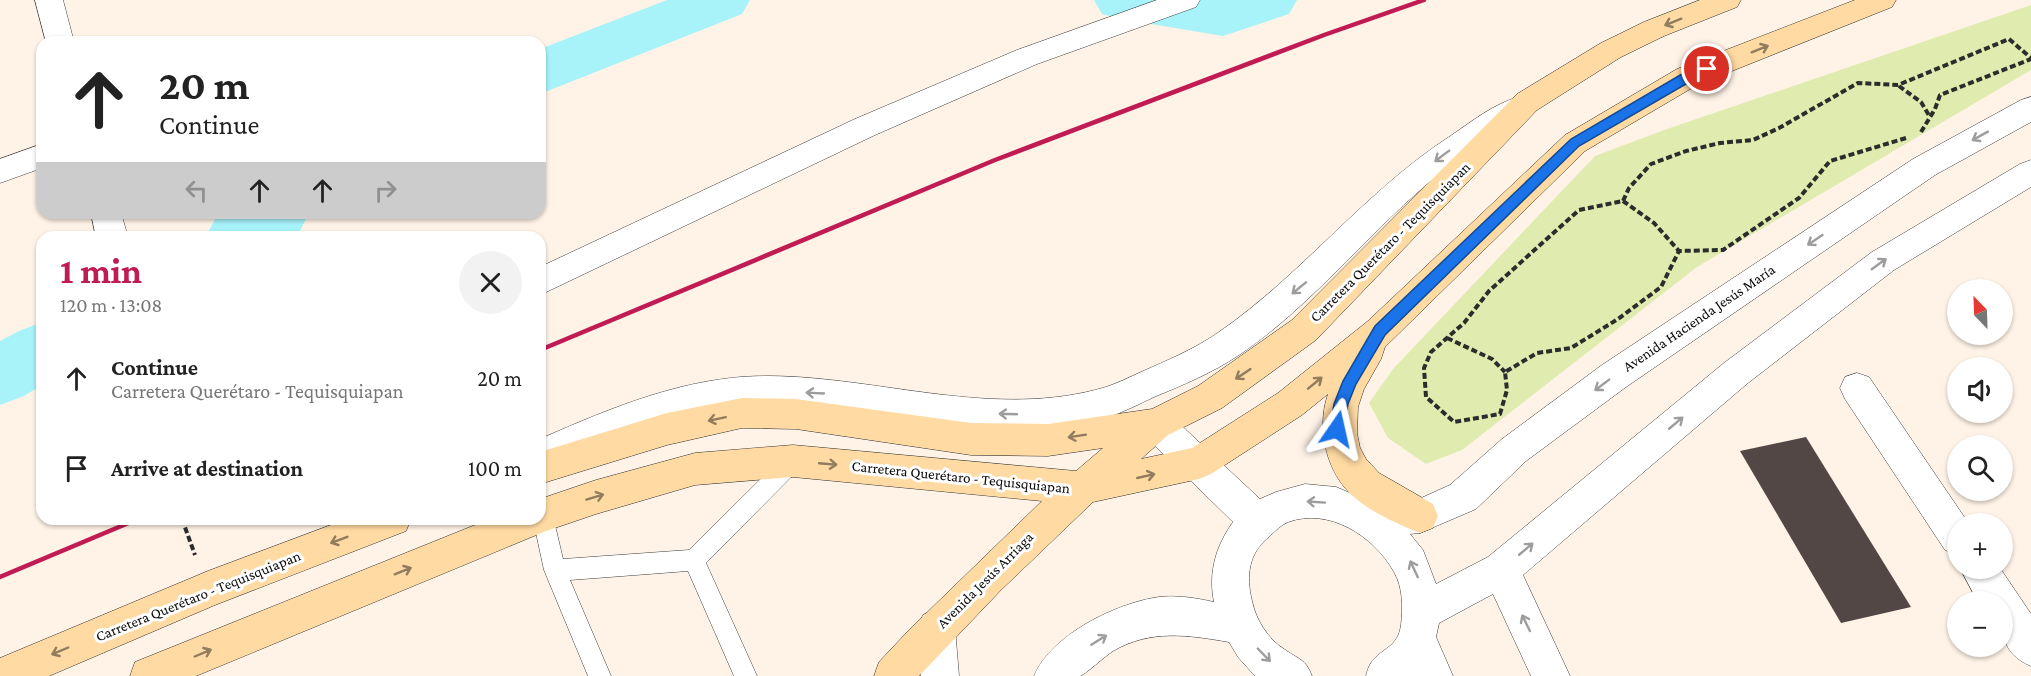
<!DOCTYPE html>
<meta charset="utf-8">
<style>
:root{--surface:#fff;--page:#f2f2f2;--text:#222;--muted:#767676;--accent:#c01b53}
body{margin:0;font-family:"Crimson Pro",serif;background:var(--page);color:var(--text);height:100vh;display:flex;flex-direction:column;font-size:22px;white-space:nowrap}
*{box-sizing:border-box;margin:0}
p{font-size:20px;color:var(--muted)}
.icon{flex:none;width:33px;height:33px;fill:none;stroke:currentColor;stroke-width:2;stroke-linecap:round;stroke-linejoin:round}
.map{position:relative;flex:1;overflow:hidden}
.sheet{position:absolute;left:36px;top:231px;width:510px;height:294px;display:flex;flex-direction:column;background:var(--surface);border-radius:18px;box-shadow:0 2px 4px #0004}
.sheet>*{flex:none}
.banner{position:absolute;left:36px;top:36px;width:510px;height:183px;border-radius:18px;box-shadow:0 2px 4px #0004;background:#fff;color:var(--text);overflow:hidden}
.needle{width:39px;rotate:337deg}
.tools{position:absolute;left:1947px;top:279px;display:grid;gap:12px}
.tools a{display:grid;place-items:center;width:66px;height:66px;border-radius:50%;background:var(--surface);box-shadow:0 2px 4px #0004;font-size:30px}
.pin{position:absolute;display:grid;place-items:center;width:51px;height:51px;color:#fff;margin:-26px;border:3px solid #fff;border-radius:50%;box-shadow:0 2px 6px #0007}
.me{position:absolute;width:66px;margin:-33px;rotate:11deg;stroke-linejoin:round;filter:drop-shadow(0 0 4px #0008)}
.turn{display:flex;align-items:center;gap:21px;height:126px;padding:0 24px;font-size:27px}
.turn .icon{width:78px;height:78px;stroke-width:2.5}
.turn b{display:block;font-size:42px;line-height:51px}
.lanes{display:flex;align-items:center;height:57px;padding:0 24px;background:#0003;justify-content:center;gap:30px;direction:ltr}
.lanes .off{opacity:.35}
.round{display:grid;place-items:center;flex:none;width:63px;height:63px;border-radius:32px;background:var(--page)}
.overview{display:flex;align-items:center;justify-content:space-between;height:102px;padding:0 24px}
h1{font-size:36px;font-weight:700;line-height:45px;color:var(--accent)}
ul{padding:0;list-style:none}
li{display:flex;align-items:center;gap:18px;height:90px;padding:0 24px}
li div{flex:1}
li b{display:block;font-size:22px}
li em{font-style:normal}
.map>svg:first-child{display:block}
.green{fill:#dfebaf}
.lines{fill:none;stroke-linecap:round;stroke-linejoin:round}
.river{fill:#a8f2fa;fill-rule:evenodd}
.building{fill:#534746}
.lane-casing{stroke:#3d3d3d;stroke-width:1}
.street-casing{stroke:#3d3d3d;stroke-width:1}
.secondary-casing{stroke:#2c2c2c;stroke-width:1}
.path{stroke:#2c2c2c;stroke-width:4;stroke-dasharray:6 3;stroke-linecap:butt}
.lane{fill:#fff;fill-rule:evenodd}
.street{fill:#fff;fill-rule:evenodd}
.secondary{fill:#ffdaa2;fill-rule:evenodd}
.rail{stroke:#c01b53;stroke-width:4.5}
.oneway{stroke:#917c5e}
.oneway2{stroke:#9d9d9d}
.route{fill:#1a73e8;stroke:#114b97;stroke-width:1.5}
.labels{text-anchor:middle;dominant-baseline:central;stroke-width:6;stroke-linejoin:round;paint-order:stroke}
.street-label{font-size:15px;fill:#0a0a0a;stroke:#fff}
</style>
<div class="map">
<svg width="2031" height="676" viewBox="0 0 2031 676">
<rect width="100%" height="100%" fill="#fff3e7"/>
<path class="green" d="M2031 5V70L1697 267 1462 450 1426 464 1388 438 1369 403 1393 369 1595 156 1664 130Z"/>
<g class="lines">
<g class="river">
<path d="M667 0H750L742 14 540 94V49Z"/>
<path d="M1094 0H1297L1289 14 1223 36 1121 19 1102 14Z"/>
<path d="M225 213H309L300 231 289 237H206L215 219Z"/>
<path d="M42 322V385L24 396 0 405V341L19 331Z"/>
</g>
</g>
<path class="building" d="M1806 437 1911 607 1841 623 1740 451Z"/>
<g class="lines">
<g class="lane-casing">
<path id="lane" d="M793 451 800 454 803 461 800 468 706 563 757 676H734L688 571 570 580 611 676H588L544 570 533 519H540V506L551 508 563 559 689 550 786 454Z"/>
</g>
<g class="street-casing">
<g id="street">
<path d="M35 0H63L74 42H46Z"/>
<path d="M1157 0H1200L1196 7 1037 64 875 135 540 295V267L855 119 1017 50Z"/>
<path d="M1518 97 1528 100 1533 108 1528 116C1494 137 1458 158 1427 184 1363 239 1309 308 1239 355 1212 373 1183 385 1154 397 1139 404 1124 412 1108 417 986 454 863 396 739 407 667 413 606 447 540 472V439C613 407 689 375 770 376 881 377 996 420 1106 387 1118 383 1130 377 1141 372 1168 360 1195 349 1219 332 1303 274 1366 190 1452 135 1472 121 1494 104 1518 97Z"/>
<path d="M2031 97V122L1935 175 1626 387 1526 461 1476 509 1420 533 1410 534 1423 550 1436 584 1488 557 1724 363 1872 252 2020 164 2031 160V187L1894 270 1748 383 1523 575 1570 676H1531L1493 594 1439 623 1436 637 1453 676H1366C1367 672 1368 667 1371 663 1381 648 1398 648 1401 625 1403 608 1403 587 1394 572 1374 536 1329 507 1288 522 1281 525 1275 531 1270 536 1248 553 1246 576 1252 601 1256 620 1268 639 1284 649 1299 660 1305 658 1312 676H1255L1238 657 1229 642C1188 635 1151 629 1113 651 1105 656 1086 674 1080 676 1070 676 1045 676 1034 676 1051 635 1116 603 1159 597 1178 595 1196 598 1214 602 1208 572 1216 546 1233 522L1144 435 1139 424 1144 413 1156 408 1168 413 1260 499 1276 492 1305 484 1336 487 1371 502 1419 499 1450 485 1502 439 1602 365 1913 159 2021 100Z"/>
<path d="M42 144V168L0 183V159Z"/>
<path d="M91 213H121L128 237H96Z"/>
<path d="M1857 373 1869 377 1969 524H1958V555L1945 550 1845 399 1840 388 1845 377Z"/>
<path d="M1960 568H2000L2031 614V666C2000 653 2002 631 2002 602H1978Z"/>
<path d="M936 609 949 615 955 628 959 676H921L917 628 923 615Z"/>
</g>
</g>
<g class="secondary-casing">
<g id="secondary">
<path d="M1700 0H1741L1737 7 1664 36 1621 57 1537 110 1316 340 1222 408 1168 435 1141 459 1192 448 1278 393 1368 321 1565 135 1677 69 1855 0H1896L1892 7 1697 85 1585 151 1385 347 1381 359 1364 389 1358 407 1357 433 1360 448 1366 459 1379 473 1433 504 1438 516 1433 528 1420 533C1398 524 1372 513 1354 497 1326 473 1316 428 1328 394L1302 415 1211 474 1199 479 1093 502 1001 590 919 676H874L879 662 910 629 1042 501 793 477 695 485 596 514 546 531 196 676H130L135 662 490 519H540V499L596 480 695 453 793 445 1076 471 1103 448 1048 456 971 455 796 429 742 428 667 445 540 484V452L667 413 742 398 796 399 971 423 1048 424 1152 409 1198 386 1292 320 1517 94 1601 43 1644 22Z"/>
<path d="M347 519H411L406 531 215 605 49 676H0V658L208 571Z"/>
</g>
</g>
<g class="path">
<path d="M1899 86 1921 102 1930 117"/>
<path d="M1921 132 1935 109 1940 95 2031 59"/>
<path d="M1906 138 1830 161 1799 198 1723 250 1679 251 1661 287 1618 319 1571 348 1537 353 1505 372 1507 390 1500 414 1454 422 1426 397 1424 368 1431 352 1464 323 1489 291 1579 210 1623 201 1629 188 1651 164 1686 151 1720 143 1753 140 1779 128 1858 83 1898 85 2009 39 2031 58"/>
<path d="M1623 201 1654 223 1679 251"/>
<path d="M1447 338 1492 359 1505 372"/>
<path d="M182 519 195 555"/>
</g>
<use href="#lane" class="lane"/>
<use href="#street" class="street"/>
<use href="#secondary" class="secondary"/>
<g class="rail">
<path d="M540 350 995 160 1324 35 1424 0"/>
<path d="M0 577 138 519"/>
</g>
</g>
<defs><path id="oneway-shaft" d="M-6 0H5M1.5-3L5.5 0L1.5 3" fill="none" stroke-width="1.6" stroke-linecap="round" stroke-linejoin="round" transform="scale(1.5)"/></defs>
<g class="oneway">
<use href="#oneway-shaft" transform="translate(1673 22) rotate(158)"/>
<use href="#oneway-shaft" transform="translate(1760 49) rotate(-22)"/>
<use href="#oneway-shaft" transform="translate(1243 374) rotate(146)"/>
<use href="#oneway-shaft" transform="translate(1315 383) rotate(-39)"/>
<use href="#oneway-shaft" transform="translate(717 419) rotate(168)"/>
<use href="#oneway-shaft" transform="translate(1077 436) rotate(171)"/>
<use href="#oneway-shaft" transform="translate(828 464) rotate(5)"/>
<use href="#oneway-shaft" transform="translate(1146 476) rotate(-13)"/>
<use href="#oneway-shaft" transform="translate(595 497) rotate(-17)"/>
<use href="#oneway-shaft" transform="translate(339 540) rotate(159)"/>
<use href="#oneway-shaft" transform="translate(403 571) rotate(-22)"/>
<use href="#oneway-shaft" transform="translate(60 651) rotate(157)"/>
<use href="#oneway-shaft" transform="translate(203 653) rotate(-23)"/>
</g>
<g class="oneway2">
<use href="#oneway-shaft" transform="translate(1980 136) rotate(151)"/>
<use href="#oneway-shaft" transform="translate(1442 156) rotate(143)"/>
<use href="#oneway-shaft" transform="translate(1815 240) rotate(146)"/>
<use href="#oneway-shaft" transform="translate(1879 264) rotate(-36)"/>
<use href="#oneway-shaft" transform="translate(1299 288) rotate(141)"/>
<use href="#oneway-shaft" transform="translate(1602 385) rotate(143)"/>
<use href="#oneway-shaft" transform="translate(815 393) rotate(-177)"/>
<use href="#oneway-shaft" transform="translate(1008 414) rotate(-178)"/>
<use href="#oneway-shaft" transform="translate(1676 423) rotate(-40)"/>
<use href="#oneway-shaft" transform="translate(1316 502) rotate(-176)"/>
<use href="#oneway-shaft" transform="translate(1526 549) rotate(-40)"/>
<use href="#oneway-shaft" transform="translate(1414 569) rotate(-115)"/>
<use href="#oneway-shaft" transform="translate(1526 623) rotate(-116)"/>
<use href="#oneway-shaft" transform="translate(1099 640) rotate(-32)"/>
<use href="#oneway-shaft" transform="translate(1264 655) rotate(46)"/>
</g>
<path class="route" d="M1707 65 1713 69 1711 72 1691 81 1579 146 1385 335 1356 384 1348 404 1342 434 1337 436 1332 434 1330 429 1334 404 1343 381 1375 326 1571 139 1682 74Z"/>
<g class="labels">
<g class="street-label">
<text transform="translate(1390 242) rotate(-45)">Carretera Querétaro - Tequisquiapan</text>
<text transform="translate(1699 318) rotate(-34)">Avenida Hacienda Jesús María</text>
<text transform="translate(961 477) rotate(6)">Carretera Querétaro - Tequisquiapan</text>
<text transform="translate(985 580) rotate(-45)">Avenida Jesús Arriaga</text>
<text transform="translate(198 596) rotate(-22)">Carretera Querétaro - Tequisquiapan</text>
</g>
</g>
</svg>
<div class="tools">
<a><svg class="needle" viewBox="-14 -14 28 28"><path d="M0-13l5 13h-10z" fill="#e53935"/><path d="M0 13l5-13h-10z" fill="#767676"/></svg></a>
<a><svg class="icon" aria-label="sound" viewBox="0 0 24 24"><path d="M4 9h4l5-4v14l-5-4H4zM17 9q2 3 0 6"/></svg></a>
<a><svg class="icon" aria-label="search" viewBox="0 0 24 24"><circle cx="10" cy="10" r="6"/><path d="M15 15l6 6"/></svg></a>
<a>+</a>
<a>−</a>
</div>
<div class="pin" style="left:1707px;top:69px;background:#d93025"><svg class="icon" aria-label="arrive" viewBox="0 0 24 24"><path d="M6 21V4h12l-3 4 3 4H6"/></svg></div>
<svg class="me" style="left:1337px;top:429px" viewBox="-20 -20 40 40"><path d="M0-17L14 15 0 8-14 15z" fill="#1a73e8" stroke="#fff" stroke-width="4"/></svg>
<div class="banner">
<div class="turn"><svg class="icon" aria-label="ahead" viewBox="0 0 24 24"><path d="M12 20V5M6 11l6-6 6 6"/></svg><div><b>20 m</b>Continue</div></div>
<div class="lanes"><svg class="icon off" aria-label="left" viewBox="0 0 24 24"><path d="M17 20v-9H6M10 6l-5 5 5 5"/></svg><svg class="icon" aria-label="ahead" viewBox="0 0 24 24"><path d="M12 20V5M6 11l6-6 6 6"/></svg><svg class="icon" aria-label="ahead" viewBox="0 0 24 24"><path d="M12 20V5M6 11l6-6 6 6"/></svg><svg class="icon off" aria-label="right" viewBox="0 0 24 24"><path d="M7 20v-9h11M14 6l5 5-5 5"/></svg></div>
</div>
<section class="sheet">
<div class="overview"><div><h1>1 min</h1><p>120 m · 13:08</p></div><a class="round"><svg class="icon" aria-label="close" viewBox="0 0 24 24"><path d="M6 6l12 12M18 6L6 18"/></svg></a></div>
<ul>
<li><svg class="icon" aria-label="ahead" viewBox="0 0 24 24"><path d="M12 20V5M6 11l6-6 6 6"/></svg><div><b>Continue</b><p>Carretera Querétaro - Tequisquiapan</p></div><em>20 m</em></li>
<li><svg class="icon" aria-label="arrive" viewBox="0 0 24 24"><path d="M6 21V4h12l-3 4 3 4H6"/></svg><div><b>Arrive at destination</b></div><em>100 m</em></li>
</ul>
</section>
</div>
